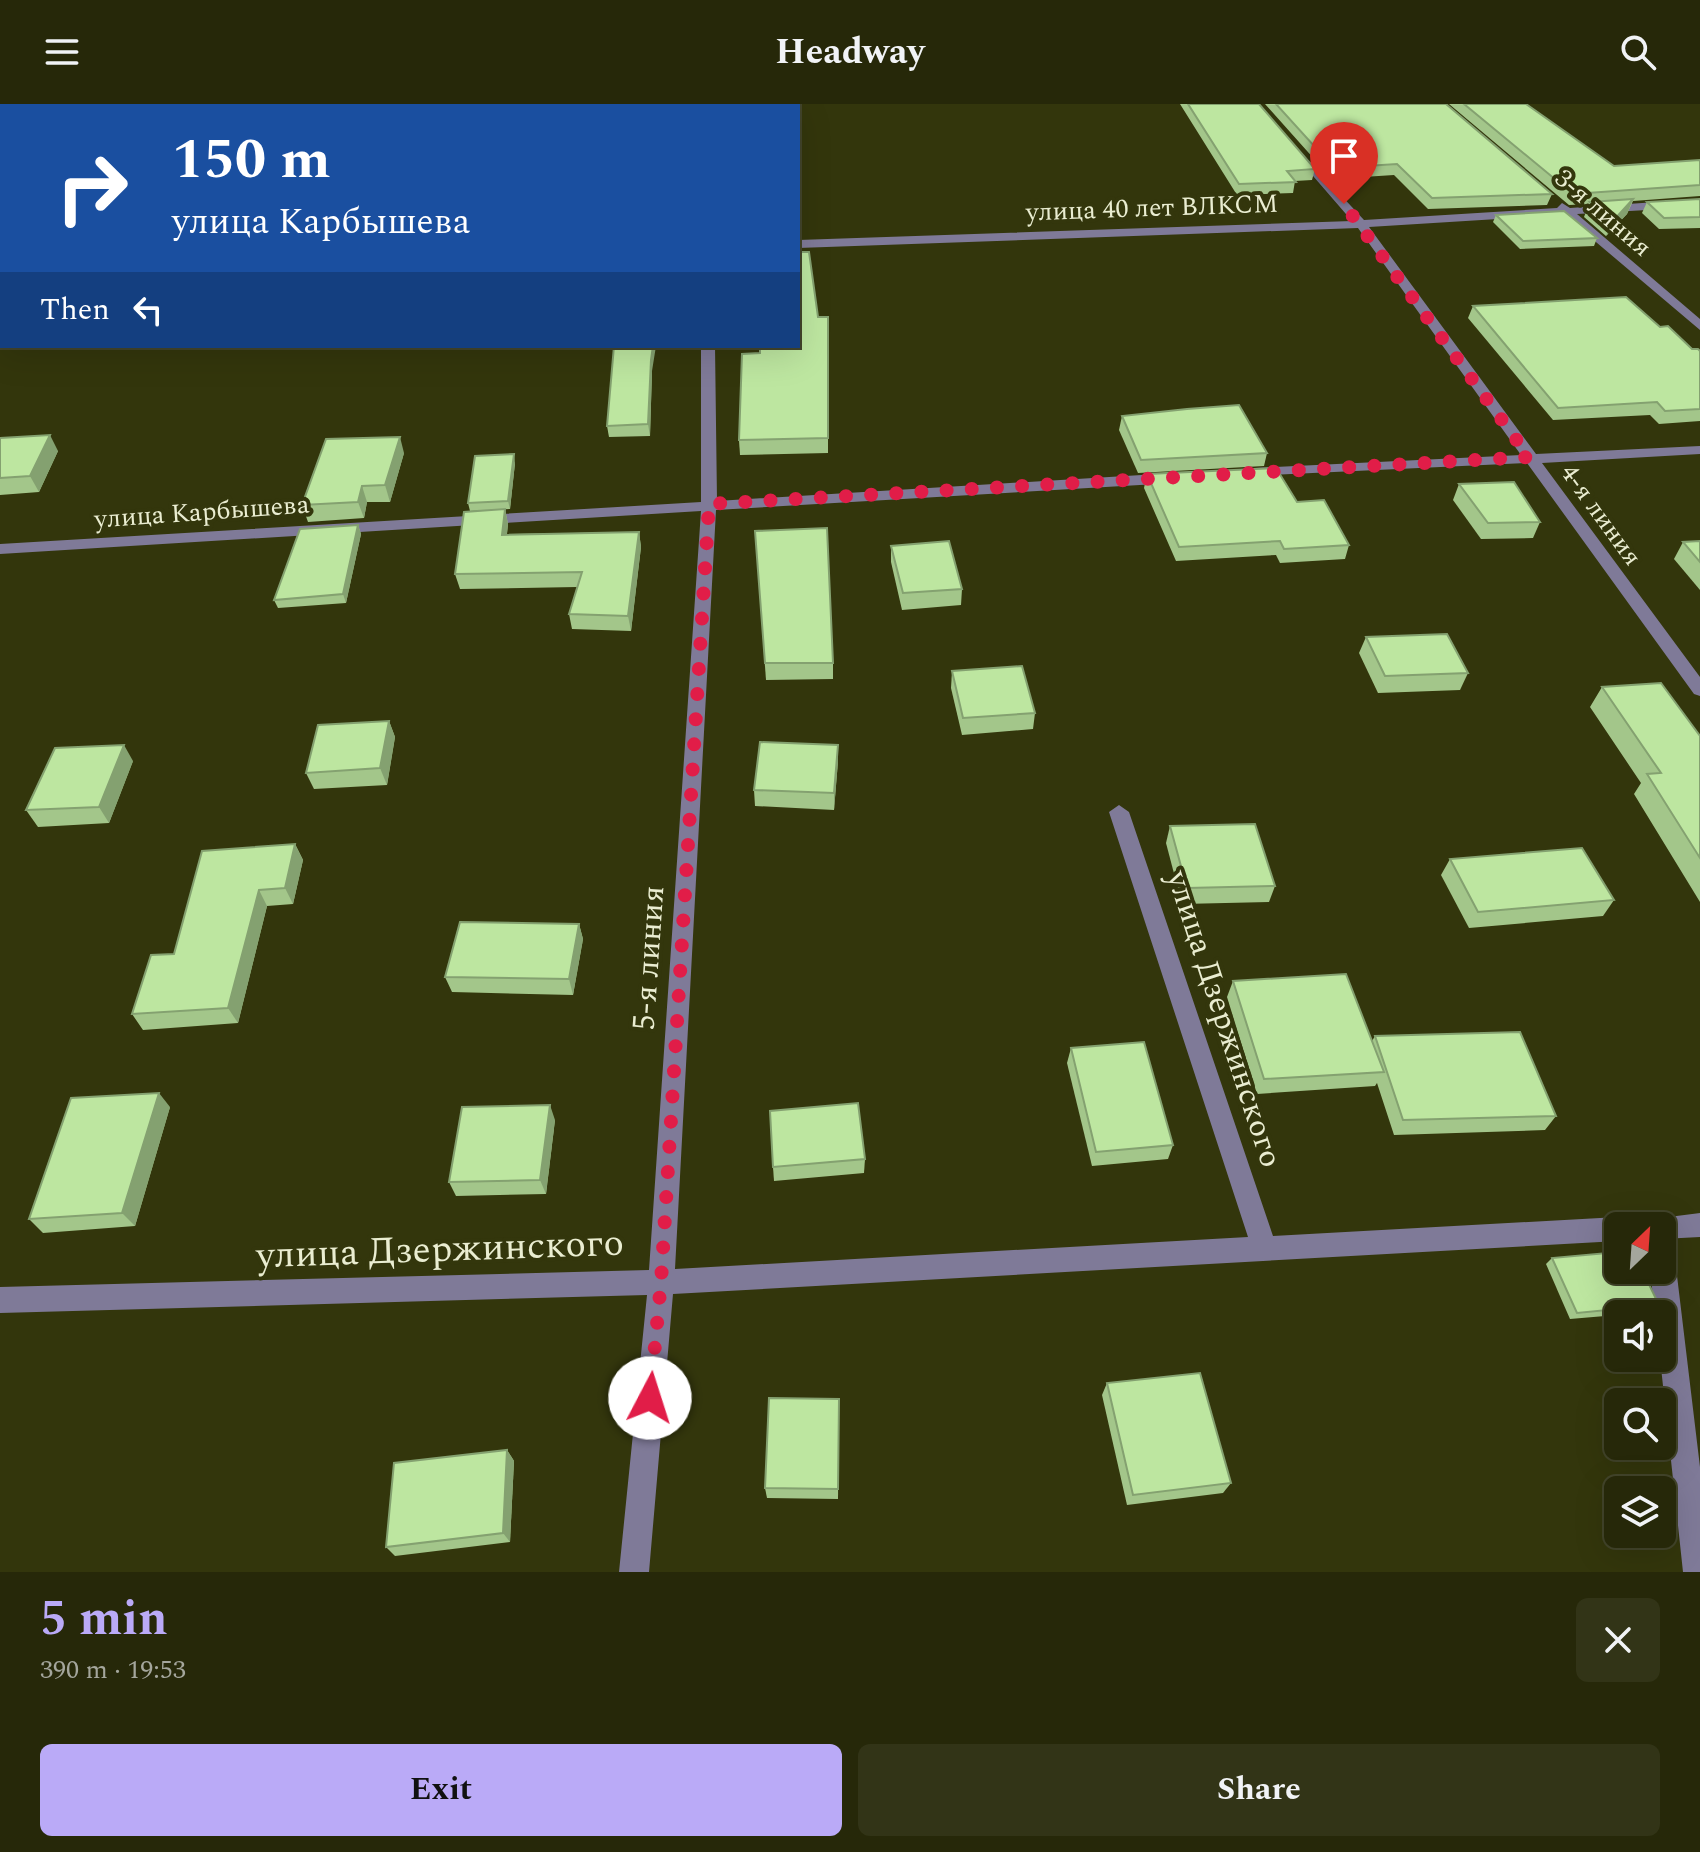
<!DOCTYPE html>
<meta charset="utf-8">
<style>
:root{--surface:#262809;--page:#323417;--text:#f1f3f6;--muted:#a4a69c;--line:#42442a;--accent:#baaaf7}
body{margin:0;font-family:Spectral,serif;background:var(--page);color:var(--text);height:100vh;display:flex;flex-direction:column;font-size:30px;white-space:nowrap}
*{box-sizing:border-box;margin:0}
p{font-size:26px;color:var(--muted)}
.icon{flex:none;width:44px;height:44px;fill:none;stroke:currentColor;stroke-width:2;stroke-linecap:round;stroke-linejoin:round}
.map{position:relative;height:1468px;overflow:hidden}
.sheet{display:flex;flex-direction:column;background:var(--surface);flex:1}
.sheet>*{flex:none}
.banner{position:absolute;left:0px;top:0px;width:800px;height:244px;box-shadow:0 8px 32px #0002,0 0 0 2px var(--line);background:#1a4fa0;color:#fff;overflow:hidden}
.needle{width:52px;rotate:25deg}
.tools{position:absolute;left:1604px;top:1108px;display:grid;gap:16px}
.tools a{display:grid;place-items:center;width:72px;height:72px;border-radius:12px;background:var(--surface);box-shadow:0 8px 32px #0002,0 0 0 2px var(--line);font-size:40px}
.pin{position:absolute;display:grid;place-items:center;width:68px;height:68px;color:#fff;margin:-82px -34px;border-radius:50% 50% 50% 0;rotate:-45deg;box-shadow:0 0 8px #0007}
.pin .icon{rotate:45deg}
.me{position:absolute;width:88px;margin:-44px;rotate:5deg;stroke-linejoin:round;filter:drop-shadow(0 0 6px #0008)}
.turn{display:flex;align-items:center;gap:28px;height:168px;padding:0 40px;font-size:36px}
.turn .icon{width:104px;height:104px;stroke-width:2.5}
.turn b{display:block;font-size:56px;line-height:68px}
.then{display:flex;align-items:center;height:76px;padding:0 40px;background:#0003;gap:16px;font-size:30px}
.round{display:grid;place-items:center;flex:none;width:84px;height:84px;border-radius:12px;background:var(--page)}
.overview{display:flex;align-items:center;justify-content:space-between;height:136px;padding:0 40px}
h1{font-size:48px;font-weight:700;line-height:60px;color:var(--accent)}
.primary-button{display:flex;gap:16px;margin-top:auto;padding:16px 40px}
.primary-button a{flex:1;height:92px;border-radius:12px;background:var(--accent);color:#111;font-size:32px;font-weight:700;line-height:92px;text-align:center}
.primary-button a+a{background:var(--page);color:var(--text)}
header{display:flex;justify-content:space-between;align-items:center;height:104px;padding:0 40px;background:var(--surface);font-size:36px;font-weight:700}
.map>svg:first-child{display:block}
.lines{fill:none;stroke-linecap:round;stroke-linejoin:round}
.minor{fill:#7f7a98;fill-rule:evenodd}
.wall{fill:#a3c68a}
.shaded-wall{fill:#84a170}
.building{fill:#bde6a0;stroke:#84a170;stroke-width:2}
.route{stroke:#e11d48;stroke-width:14;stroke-dasharray:0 25.2}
.labels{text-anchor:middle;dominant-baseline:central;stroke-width:8;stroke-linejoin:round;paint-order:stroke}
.far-street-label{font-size:26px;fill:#eaedd1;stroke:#33360c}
.street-label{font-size:32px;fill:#eaedd1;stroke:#33360c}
.near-street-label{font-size:38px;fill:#eaedd1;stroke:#33360c}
</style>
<header><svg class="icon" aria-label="menu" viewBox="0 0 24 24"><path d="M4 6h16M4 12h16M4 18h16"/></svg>Headway<svg class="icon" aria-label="search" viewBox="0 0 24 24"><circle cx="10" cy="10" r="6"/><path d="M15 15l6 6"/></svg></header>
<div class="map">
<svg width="1700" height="1468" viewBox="0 0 1700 1468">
<rect width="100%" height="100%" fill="#33360c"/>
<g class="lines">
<g class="minor">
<rect x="712" y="0" width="10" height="2"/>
<path d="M1298 45 1364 116 1557 104 1562 99 1570 104 1700 95V103L1577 110 1700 215V226L1564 111 1369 123 1536 350 1700 342V350L1542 359 1700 573V592L1694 590 1527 359 1249 372 1246 369 1254 364 1521 351 1358 124 798 144V136L1352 117 1294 50V46Z"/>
<rect x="0" y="165" width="2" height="8"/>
<path d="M2 181V192L0 193V182Z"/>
<path d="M701 242H715L717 397 1174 369 1182 374 1174 379 716 406 675 1165 1248 1133 1109 708 1119 701 1129 708 1273 1132 1618 1113 1627 1117 1629 1122H1618V1137L673 1190 649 1468H619L647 1191 0 1209V1183L649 1166 701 407 0 450V440L701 398Z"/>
<path d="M1700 1109V1133L1662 1135V1122H1650L1653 1115Z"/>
<path d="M1662 1143 1671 1146 1675 1155 1700 1363V1468H1683L1660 1254 1662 1210H1655L1650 1166H1662Z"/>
</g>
</g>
<g class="wall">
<path d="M1180 0H1259L1315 65 1312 76 1295 77 1293 89 1237 91Z"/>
<path d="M1265 0H1446L1552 90 1547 101 1428 105 1394 71 1332 75Z"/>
<path d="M1449 0H1526L1614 62 1700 56V92L1633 97 1627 110 1606 132 1584 113 1589 100 1569 101Z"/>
<path d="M1700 95V124L1659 125 1642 109 1647 98Z"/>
<path d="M1496 111 1597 134 1594 142 1520 145 1493 118Z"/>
<path d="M1473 202 1660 223 1692 245 1700 247V317L1659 320 1650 311 1553 316 1468 214Z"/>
<path d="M818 213H828V349L740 351 739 336Z"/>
<path d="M652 267 650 332 609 333 607 322Z"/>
<path d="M1122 312 1267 349 1264 362 1138 369 1119 326Z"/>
<path d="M0 334 58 347 39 388 0 391Z"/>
<path d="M404 349 390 398H367L364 414 308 418 302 401Z"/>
<path d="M515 359 510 405 470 407 468 399Z"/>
<path d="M1147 370 1297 398 1349 441 1345 455 1280 459 1276 451 1176 457 1144 384Z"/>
<path d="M1459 380 1540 418 1533 434 1481 435 1453 396Z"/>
<path d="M505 405 508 420 507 430 639 428 641 443 631 527 572 525 569 510 577 483 460 485 455 470Z"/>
<path d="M358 421 361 430 346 499 278 504 274 496Z"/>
<path d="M755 427 833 559V575L766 576Z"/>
<path d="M1700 437V486L1674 455 1683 438Z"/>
<path d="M891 442 962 485 961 501 902 506 891 458Z"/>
<path d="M1366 533 1468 569 1460 586 1378 589 1359 549Z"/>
<path d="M952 567 1035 609 1033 625 962 631 951 584Z"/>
<path d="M1602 583 1700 632V798L1634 690 1641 679 1590 603Z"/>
<path d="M389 617 395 633 387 681 314 685 306 669Z"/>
<path d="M838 641V657L834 706 755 702 754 686Z"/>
<path d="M133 657 109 719 38 723 26 706Z"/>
<path d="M1170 722 1275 782 1269 798 1182 800 1166 739Z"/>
<path d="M295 740 303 756 293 800 267 802 238 919 143 926 132 910 174 850Z"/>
<path d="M1450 755 1614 796 1603 812 1469 824 1441 771Z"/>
<path d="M579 820 583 835 573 891 452 888 445 873Z"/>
<path d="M1233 877 1372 937 1375 932 1556 1012 1545 1026 1394 1031 1377 979 1375 982 1257 990 1227 893Z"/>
<path d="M1071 944 1173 1041 1168 1055 1092 1062 1067 959Z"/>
<path d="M170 1003 135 1122 43 1129 29 1115Z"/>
<path d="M555 1016 546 1090 456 1092 449 1078Z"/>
<path d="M865 1055 864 1069 774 1077 773 1063Z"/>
<path d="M1552 1154 1659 1201 1652 1208 1570 1215 1546 1160Z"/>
<path d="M1107 1279 1231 1379 1223 1389 1127 1401 1102 1291Z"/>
<path d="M839 1295 838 1395 767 1394 765 1384Z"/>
<path d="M507 1346 514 1357 510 1438 395 1452 386 1443Z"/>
</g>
<g class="shaded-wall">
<path d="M1633 95 1627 110 1606 132 1613 117Z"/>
<path d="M653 242H656L652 267 650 332 648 320 651 256Z"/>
<path d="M50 331 58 347 39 388 30 372Z"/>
<path d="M400 333 404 349 390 398 385 381Z"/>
<path d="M514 350 515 359 510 405 508 397Z"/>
<path d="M362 382 367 398 364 414 358 398Z"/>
<path d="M505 405 508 420 505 446 502 431Z"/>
<path d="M358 421 361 430 346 499 343 490Z"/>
<path d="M639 428 641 443 631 527 628 512Z"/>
<path d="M389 617 395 633 387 681 380 664Z"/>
<path d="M124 641 133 657 109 719 99 703Z"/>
<path d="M838 641V657L834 706V689Z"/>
<path d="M295 740 303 756 293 800 285 784Z"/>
<path d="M259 786 267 802 238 919 228 904Z"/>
<path d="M579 820 583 835 573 891 569 875Z"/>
<path d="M159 989 170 1003 135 1122 122 1109Z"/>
<path d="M550 1001 555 1016 546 1090 540 1076Z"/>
<path d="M507 1346 514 1357 510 1438 503 1429Z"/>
</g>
<g class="building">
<path d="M147 0H175L174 2H146Z"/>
<path d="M1188 0H1259L1315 65 1287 67 1296 78 1239 80Z"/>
<path d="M1276 0H1446L1552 90 1432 94 1397 60 1334 64Z"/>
<path d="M1464 0H1526L1614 62 1700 56V81L1573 90Z"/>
<path d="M1633 95 1613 117 1590 98Z"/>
<path d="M1700 95V113L1664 114 1647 98Z"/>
<path d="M1564 107 1597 134 1523 137 1496 111Z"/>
<path d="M798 148H809L818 213H828V334L739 336 742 250 760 249V242H798Z"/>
<path d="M1626 193 1660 223 1668 222 1692 245H1698L1700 247V305L1665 307 1657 298 1558 304 1473 202Z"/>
<path d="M614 242H653L651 256 648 320 607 322Z"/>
<path d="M1239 301 1267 349 1141 356 1122 312 1187 305Z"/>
<path d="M50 331 30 372 0 374V334Z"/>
<path d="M400 333 385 381 362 382 358 398 302 401 326 335Z"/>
<path d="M514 350 508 397 468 399 475 352Z"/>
<path d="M1276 364 1297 398 1324 396 1349 441 1284 445 1280 437 1179 443 1147 370Z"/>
<path d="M1514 378 1540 418 1488 419 1459 380Z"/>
<path d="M505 405 502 431 639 428 628 512 569 510 582 468 455 470 464 408Z"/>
<path d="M358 421 343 490 274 496 300 425Z"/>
<path d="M827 424 833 559H765L755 427Z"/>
<path d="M949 437 962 485 903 489 891 442Z"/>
<path d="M1700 437V458L1683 438Z"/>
<path d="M1447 530 1468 569 1385 572 1366 533Z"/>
<path d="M1022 562 1035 609 963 614 952 567Z"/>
<path d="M1661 579 1700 632V754L1647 670 1661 669 1602 583Z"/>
<path d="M389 617 380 664 306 669 318 621Z"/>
<path d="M760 638 838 641 834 689 754 686Z"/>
<path d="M124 641 99 703 26 706 55 644Z"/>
<path d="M1255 720 1275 782 1187 784 1170 722Z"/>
<path d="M295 740 285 784 259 786 228 904 132 910 151 851 174 850 202 747Z"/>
<path d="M1582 744 1614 796 1478 808 1450 755Z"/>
<path d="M460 818 579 820 569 875 445 873Z"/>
<path d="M1346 870 1384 968 1264 975 1233 877Z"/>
<path d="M1520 928 1556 1012 1403 1016 1375 932Z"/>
<path d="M1144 938 1173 1041 1096 1048 1071 944Z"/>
<path d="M159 989 122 1109 29 1115 71 994Z"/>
<path d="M858 999 865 1055 773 1063 770 1007Z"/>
<path d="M550 1001 540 1076 449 1078 462 1003Z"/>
<path d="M1618 1148V1166H1642L1659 1201 1577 1209 1552 1154Z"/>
<path d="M1200 1269 1231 1379 1133 1391 1107 1279Z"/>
<path d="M769 1294 839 1295 838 1385 765 1384Z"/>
<path d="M507 1346 503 1429 386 1443 394 1359Z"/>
</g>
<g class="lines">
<path class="route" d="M650 1294 661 1178 709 400 1529 353 1344 100"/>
</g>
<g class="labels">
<g class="far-street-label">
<text transform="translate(1152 104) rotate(-2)">улица 40 лет ВЛКСМ</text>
<text transform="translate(1603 109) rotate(41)">3-я линия</text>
<text transform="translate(202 408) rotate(-4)">улица Карбышева</text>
<text transform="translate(1601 411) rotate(54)">4-я линия</text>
</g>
<g class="street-label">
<text transform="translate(649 854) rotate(-86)">5-я линия</text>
<text transform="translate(1224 915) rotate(72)">улица Дзержинского</text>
</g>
<g class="near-street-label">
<text transform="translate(440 1146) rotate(-2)">улица Дзержинского</text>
</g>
</g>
</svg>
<div class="tools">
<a><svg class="needle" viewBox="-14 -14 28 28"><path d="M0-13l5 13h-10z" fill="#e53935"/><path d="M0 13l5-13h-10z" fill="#a4a69c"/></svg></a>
<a><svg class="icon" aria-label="sound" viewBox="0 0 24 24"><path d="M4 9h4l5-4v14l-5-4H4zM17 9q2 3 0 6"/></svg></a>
<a><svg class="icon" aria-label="search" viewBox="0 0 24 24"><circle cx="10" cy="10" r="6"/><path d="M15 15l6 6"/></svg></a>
<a><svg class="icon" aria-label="layers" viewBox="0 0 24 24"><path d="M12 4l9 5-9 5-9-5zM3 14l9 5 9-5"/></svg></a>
</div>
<div class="pin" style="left:1344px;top:100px;background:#d93025"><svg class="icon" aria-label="arrive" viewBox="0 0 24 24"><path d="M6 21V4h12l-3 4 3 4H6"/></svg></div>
<svg class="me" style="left:650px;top:1294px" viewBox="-20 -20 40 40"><circle r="19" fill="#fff"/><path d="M0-13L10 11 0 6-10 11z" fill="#e11d48"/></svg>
<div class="banner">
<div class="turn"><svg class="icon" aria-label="right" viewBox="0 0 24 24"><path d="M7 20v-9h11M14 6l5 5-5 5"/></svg><div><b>150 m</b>улица Карбышева</div></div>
<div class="then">Then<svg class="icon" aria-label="left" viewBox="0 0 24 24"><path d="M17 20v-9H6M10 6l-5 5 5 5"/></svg></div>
</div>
</div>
<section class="sheet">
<div class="overview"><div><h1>5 min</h1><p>390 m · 19:53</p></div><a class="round"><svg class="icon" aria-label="close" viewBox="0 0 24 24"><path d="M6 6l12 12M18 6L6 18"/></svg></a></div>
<div class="primary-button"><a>Exit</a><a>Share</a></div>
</section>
